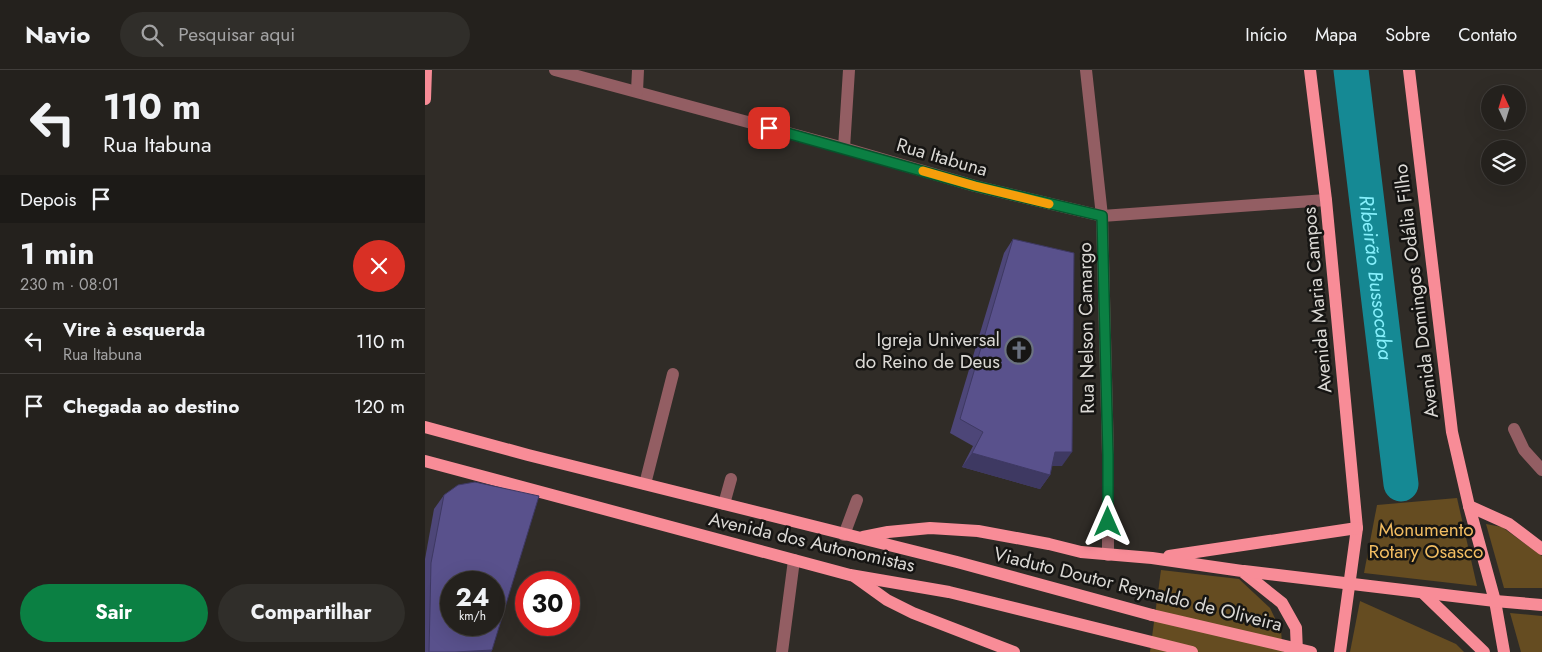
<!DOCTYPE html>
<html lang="pt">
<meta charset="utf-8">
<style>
:root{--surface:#24211d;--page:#302e2a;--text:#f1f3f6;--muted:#a3a3a4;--line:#413e3b;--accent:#0b8043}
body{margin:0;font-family:Jost,sans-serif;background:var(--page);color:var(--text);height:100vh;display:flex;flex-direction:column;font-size:19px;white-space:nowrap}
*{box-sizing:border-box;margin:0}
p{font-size:16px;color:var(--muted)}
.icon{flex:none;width:28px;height:28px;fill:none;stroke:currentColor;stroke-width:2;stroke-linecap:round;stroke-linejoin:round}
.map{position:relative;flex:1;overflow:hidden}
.sheet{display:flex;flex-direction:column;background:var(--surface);width:425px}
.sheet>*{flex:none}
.guide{background:#24211d;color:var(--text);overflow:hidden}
.needle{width:32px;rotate:356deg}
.tools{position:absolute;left:1056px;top:15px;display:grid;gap:10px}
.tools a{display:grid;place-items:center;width:45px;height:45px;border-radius:50%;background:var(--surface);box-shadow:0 5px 20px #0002,0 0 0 1px var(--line);font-size:25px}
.speed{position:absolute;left:15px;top:501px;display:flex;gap:10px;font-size:25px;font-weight:700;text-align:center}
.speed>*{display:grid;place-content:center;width:65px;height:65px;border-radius:50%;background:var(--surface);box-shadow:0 5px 20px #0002,0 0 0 1px var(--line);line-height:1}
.speed small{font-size:12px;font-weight:400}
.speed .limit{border:8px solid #d22;background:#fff;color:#111}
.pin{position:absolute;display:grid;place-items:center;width:42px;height:42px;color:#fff;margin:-21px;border-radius:10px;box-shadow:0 2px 8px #0006}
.me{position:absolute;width:55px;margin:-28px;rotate:0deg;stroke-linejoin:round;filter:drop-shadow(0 0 4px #0008)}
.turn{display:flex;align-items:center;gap:18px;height:105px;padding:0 20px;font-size:22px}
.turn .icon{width:65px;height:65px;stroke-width:2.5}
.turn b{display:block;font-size:35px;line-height:42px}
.then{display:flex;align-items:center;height:48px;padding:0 20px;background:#0003;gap:10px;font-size:19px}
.round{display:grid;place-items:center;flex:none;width:52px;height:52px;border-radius:26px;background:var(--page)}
.summary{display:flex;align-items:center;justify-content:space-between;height:85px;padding:0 20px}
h1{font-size:30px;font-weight:700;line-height:38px}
.button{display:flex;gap:10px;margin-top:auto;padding:10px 20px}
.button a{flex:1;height:58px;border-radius:30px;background:var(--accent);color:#fff;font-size:20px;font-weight:700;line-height:58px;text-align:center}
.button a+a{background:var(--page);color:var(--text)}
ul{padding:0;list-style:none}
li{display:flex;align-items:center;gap:15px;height:65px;padding:0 20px;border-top:1px solid var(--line)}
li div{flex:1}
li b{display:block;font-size:19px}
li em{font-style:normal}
header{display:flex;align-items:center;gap:30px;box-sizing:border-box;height:70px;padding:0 25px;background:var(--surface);border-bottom:1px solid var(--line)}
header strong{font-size:24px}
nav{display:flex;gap:28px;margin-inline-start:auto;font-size:18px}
.search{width:350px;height:45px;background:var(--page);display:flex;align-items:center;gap:12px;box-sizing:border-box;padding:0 18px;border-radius:28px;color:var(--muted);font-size:19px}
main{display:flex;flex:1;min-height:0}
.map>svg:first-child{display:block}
.green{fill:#654c21}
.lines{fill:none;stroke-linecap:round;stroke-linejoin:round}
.river{stroke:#158994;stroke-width:35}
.minor{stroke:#935e63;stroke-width:12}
.major{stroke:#f88c97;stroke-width:12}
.major-bridge{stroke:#f88c97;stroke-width:12}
.wall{fill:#4d4678}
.shaded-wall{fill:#3e3962}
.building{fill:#59518c;stroke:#3e3962;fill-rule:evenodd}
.route-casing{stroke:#07532c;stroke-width:12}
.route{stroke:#0b8043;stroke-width:9}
.slow{stroke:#f59e0b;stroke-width:9}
.labels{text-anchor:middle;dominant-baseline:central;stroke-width:5;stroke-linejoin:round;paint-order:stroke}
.street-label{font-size:19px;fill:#dbd9d5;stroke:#161513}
.poi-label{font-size:19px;fill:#dbd9d5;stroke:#161513;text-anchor:end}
.park-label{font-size:19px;fill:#f1bc61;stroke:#161513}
.water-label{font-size:20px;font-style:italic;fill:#86f0fc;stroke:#161513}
</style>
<header>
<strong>Navio</strong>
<div class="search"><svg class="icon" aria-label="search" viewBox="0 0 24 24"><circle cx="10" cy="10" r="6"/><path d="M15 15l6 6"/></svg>Pesquisar aqui</div>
<nav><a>Início</a><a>Mapa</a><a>Sobre</a><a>Contato</a></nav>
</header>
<main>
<section class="sheet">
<div class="guide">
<div class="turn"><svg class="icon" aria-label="left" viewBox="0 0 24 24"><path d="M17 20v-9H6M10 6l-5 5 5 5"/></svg><div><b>110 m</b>Rua Itabuna</div></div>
<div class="then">Depois<svg class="icon" aria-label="arrive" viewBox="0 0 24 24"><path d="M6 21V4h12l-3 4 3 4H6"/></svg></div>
</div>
<div class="summary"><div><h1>1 min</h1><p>230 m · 08:01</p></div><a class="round" style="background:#d93025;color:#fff"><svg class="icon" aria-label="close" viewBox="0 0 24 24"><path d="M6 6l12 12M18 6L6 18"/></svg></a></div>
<ul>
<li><svg class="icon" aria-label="left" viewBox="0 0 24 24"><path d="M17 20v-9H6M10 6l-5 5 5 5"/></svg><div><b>Vire à esquerda</b><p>Rua Itabuna</p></div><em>110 m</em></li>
<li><svg class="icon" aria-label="arrive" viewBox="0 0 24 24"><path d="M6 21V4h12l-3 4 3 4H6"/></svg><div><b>Chegada ao destino</b></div><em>120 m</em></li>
</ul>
<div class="button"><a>Sair</a><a>Compartilhar</a></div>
</section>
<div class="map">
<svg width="1117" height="582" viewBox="0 0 1117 582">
<rect width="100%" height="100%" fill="#302c27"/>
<g class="green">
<path d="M1032 428 1052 516 939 503 952 435Z"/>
<path d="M1061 454 1077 457 1117 486V518H1079Z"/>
<path d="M736 500 814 509 845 538 856 561 858 582H725Z"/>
<path d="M935 531 1031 574 1039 582H925Z"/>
<path d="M1085 543 1117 546V582H1096Z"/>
</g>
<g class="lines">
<path class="river" id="s1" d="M926 0 976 414"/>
<g class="minor">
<path d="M130 0 419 78 550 116 677 146 901 130"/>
<path d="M661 0 677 146 683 385V485"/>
<path d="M212 21 213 0"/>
<path d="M419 78 424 0"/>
<path d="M1089 359 1099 380 1117 400"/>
<path d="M220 414 248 304"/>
<path d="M299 434 306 409"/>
<path d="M419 465 432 430"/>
<path d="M357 582 369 490"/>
</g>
<g class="major">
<path d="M885 0 901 130 932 458 915 582"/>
<path d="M984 0 1027 362 1044 436 1070 531 1079 582"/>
<path d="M0 29 1 0"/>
<path d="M0 357 103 385 532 492 727 545"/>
<path d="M0 391 425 505 524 522 767 582"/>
<path d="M1044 436 1084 454 1117 479"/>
<path d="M438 467 463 462 505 458 553 461 624 474 656 482 727 488 817 501 857 533 871 558 872 582"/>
<path d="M744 486 932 458"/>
<path d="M819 501 1070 531 1117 535"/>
<path d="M430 507 462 530 488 543 589 582"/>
<path d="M998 523 1059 582"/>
</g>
<path class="major-bridge" d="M727 545 886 582"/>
</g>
<g class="wall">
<path d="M588 169 637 396H627L625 405 615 419 537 397 548 376 525 363 579 183Z"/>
<path d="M19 425 67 580 66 582H0V489L9 439Z"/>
</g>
<g class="shaded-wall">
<path d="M630 382H647L637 396H621Z"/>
<path d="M547 383 625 405 615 419 537 397Z"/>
<path d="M67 580 66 582H30Z"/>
</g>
<g class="building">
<path d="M588 169 649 183 647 382H630L625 405 547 383 558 362 535 349Z"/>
<path d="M50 412 114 426 67 580 30 582H4L6 493 19 425 33 415ZM26 512H69V555H26Z"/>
</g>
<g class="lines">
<g class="route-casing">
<path id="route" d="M344 58 550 116 677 146 683 385V452"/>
</g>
<use href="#route" class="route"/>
<path class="slow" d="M498 101 550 116 624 134"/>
</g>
<defs>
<g id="church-ring" transform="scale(1.4375)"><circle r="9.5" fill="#161513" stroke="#6b7280" stroke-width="1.5"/><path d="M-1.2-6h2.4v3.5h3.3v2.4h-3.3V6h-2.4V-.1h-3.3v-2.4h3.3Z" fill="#6b7280"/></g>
</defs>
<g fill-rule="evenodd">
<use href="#church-ring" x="594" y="280"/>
</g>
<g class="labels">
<g class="street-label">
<text transform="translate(517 87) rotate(16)">Rua Itabuna</text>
<text transform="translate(991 221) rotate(-97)">Avenida Domingos Odália Filho</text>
<text transform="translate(892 230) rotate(-95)">Avenida Maria Campos</text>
<text transform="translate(661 258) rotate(-91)">Rua Nelson Camargo</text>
<text transform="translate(387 472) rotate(13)">Avenida dos Autonomistas</text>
<text transform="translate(713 519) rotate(14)">Viaduto Doutor Reynaldo de Oliveira</text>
</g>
<g class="poi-label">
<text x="575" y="269">Igreja Universal<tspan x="575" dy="22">do Reino de Deus</tspan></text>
</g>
<g class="park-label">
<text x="1001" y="459">Monumento<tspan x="1001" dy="22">Rotary Osasco</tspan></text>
</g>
<g class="water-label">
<text stroke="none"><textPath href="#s1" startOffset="209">Ribeirão Bussocaba</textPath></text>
</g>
</g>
</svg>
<div class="tools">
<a><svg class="needle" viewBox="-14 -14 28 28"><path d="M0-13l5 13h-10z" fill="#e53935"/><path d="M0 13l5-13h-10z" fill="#a3a3a4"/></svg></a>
<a><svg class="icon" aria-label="layers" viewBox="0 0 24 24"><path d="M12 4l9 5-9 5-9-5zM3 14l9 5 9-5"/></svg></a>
</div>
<div class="speed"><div>24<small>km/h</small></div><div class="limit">30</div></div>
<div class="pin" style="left:344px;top:58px;background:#d93025"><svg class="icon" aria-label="arrive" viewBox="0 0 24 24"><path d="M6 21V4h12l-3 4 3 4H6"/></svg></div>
<svg class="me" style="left:683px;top:452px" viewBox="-20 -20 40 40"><path d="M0-17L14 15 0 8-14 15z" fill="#0b8043" stroke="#fff" stroke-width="4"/></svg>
</div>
</main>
